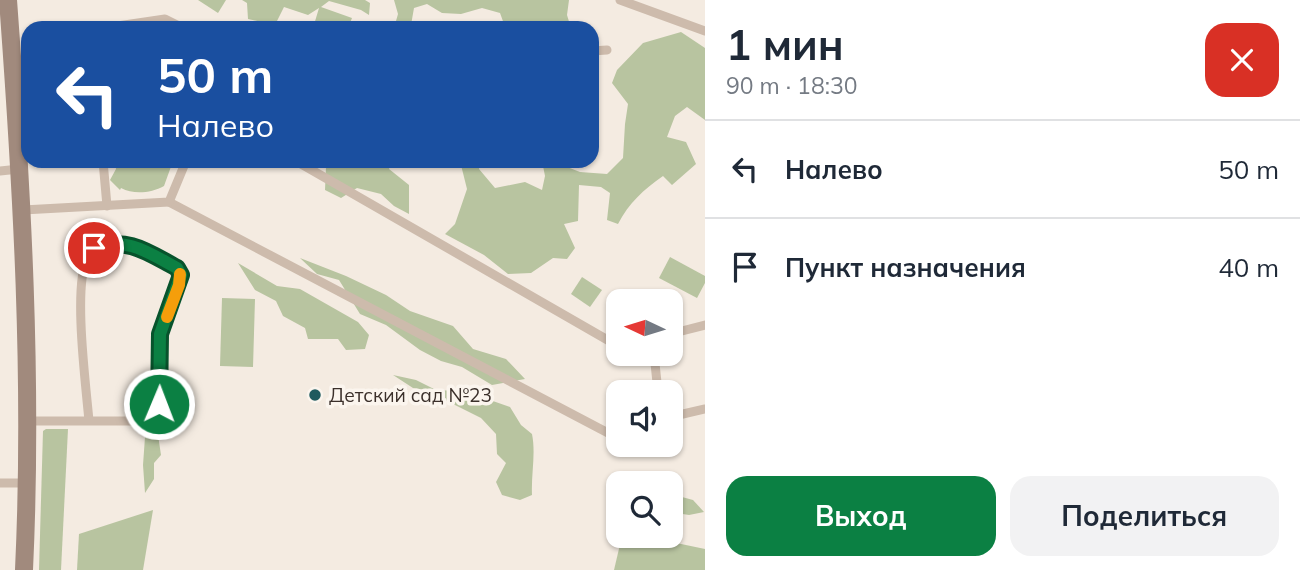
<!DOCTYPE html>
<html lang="ru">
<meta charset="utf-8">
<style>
:root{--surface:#fff;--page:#f2f2f3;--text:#1f2937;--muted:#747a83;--line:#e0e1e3;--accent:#0b8043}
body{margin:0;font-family:Mulish,sans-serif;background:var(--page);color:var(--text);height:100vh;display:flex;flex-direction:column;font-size:26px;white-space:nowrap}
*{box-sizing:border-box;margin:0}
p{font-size:23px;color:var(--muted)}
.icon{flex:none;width:38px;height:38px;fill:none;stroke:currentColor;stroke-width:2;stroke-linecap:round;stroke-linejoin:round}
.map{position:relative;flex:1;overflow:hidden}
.sheet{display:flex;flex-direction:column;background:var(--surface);width:595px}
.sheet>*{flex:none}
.guide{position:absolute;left:21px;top:21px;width:578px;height:147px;border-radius:21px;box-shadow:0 2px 5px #0004;background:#1a4fa0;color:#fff;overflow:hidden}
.needle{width:46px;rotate:274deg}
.tools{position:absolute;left:606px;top:289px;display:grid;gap:14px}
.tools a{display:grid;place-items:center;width:77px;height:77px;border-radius:14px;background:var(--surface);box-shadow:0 2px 5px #0004;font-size:35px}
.pin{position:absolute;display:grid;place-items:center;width:60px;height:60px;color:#fff;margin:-30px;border:4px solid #fff;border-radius:50%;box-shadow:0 2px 7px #0007}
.me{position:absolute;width:77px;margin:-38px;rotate:1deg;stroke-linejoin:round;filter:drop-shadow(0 0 5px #0008)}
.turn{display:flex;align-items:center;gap:24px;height:147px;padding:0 21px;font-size:32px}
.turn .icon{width:91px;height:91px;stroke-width:2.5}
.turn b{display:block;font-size:49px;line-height:60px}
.round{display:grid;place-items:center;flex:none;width:74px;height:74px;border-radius:21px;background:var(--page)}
.head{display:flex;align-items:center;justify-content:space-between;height:119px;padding:0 21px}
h1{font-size:42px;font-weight:700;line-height:52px}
.cta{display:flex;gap:14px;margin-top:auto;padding:14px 21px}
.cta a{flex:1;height:80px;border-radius:21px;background:var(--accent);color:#fff;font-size:28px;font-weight:700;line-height:80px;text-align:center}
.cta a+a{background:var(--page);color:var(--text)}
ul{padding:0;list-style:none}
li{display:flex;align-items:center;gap:21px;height:98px;padding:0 21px;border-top:2px solid var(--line)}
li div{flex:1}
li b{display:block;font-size:26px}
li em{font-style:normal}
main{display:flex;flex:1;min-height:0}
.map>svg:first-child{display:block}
.green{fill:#b8c4a0}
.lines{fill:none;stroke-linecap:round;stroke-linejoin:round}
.service{stroke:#cdbbac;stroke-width:9}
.secondary{stroke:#a18a7d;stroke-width:18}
.route-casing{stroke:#07532c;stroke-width:18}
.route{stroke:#0b8043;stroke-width:12}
.slow{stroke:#f59e0b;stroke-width:12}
.poi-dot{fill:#1f5a5e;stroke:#fbf5ee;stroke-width:2.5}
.labels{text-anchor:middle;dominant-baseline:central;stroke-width:7;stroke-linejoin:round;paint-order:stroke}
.poi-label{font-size:19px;fill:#3b302b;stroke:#fbf5ee;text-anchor:start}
</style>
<main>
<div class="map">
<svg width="705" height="570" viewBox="0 0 705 570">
<rect width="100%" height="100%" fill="#f4ebe1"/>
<g class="green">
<path d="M198 0H226L218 13Z"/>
<path d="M242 0H365L370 3 369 15 361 10 329 1 321 7 352 18 348 28H313L319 8 308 15 284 7 275 25 248 19 247 3Z"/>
<path d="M394 0H569L567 15 571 28H500L504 24 500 13 482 8 461 14 442 13 427 4 414 8 411 25 404 28H394L398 14Z"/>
<path d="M681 32 705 48V120L687 107 675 116 667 137 686 142 696 164 672 185 663 176C643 190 629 203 618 224L607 220 610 193 601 187 579 185 578 221 564 224 575 248 567 259 553 258 531 273 508 274 484 255 445 234 455 224 467 189 460 161H480L479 169 495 188 525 182 542 190 545 176 542 161H562V165L580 172 607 174 623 158 625 124 628 104 612 83 617 70 643 43Z"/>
<path d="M115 161H173L164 186C151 193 134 195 121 188L120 190 110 180 116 169Z"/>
<path d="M321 161H392L389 169 409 185V214L394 206 381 194 357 188 341 198 325 190 326 167Z"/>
<path d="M670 257 705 276V283L697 298 659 278Z"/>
<path d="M300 258 346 276 386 295 410 311 453 326 473 349 506 359 525 379 492 385 462 367 441 361 420 350 386 325 360 314 339 280 317 274Z"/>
<path d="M238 263 277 286 300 289 358 322 369 335 365 349 346 350 338 339H308L305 328 283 316 276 301 255 290Z"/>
<path d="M582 277 602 290 590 307 571 294Z"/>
<path d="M222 298 255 299 253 367 220 366Z"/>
<path d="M393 375 416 380 436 390 481 392 490 400 510 407 521 425 532 434C536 454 531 474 532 495L520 500 502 495 496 482 506 463 497 454 496 434 481 418 425 390 413 388Z"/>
<path d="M46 429H68L61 570H39L43 431Z"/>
<path d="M158 435 161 455 154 463V479L145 493 143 465 145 437Z"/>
<path d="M682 497 693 500 704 512 689 515 670 512V498Z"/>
<path d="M153 510 143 570H77L79 534Z"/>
<path d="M622 536H643L705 549V570H614Z"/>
</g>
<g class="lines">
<g class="service">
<path d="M620 0 705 31"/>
<path d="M104 28 165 19 183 28"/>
<path d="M592 51 607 50"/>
<path d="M103 161 107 206"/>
<path d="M296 161 618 346"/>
<path d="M0 171 19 169"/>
<path d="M169 202 610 434 618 431"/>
<path d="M23 210 169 202 186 161"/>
<path d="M670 334 705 325"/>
<path d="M654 354 658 392"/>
<path d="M670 417 705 409"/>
<path d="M28 421H159L160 334 181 275 177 268C158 258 135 241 113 242 101 243 92 249 87 259 73 287 86 386 89 421"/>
<path d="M0 483H28"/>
</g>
<path class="secondary" d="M8 0C22 190 33 380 24 570"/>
</g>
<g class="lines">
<g class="route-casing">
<path id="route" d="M94 248C129 237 147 252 177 268L181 275 160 334 159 404"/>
</g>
<use href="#route" class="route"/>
<path class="slow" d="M167 317 179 285 180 274"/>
</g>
<circle class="poi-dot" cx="315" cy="395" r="7"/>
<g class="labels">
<g class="poi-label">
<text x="329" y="395">Детский сад №23</text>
</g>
</g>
</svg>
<div class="tools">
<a><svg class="needle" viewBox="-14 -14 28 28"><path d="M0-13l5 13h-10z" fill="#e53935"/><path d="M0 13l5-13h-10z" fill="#747a83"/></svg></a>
<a><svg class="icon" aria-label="sound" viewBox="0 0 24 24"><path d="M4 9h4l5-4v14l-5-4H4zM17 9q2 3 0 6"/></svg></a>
<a><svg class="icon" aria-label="search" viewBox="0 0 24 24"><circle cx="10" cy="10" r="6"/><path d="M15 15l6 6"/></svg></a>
</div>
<div class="pin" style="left:94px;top:248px;background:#d93025"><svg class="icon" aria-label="arrive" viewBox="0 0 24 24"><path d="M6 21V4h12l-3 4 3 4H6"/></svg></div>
<svg class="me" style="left:159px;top:404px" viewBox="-20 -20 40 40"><circle r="17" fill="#0b8043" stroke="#fff" stroke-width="3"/><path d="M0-11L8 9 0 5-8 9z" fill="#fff"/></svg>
<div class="guide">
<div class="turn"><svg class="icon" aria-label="left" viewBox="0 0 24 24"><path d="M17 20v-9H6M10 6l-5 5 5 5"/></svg><div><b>50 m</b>Налево</div></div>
</div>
</div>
<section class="sheet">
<div class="head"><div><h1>1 мин</h1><p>90 m · 18:30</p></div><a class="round" style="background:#d93025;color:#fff"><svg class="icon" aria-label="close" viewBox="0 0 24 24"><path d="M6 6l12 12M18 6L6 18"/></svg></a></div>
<ul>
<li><svg class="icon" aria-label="left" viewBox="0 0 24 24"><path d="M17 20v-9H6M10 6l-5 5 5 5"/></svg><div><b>Налево</b></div><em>50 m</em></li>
<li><svg class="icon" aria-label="arrive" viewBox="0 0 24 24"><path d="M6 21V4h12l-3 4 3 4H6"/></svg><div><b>Пункт назначения</b></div><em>40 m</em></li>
</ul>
<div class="cta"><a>Выход</a><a>Поделиться</a></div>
</section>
</main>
